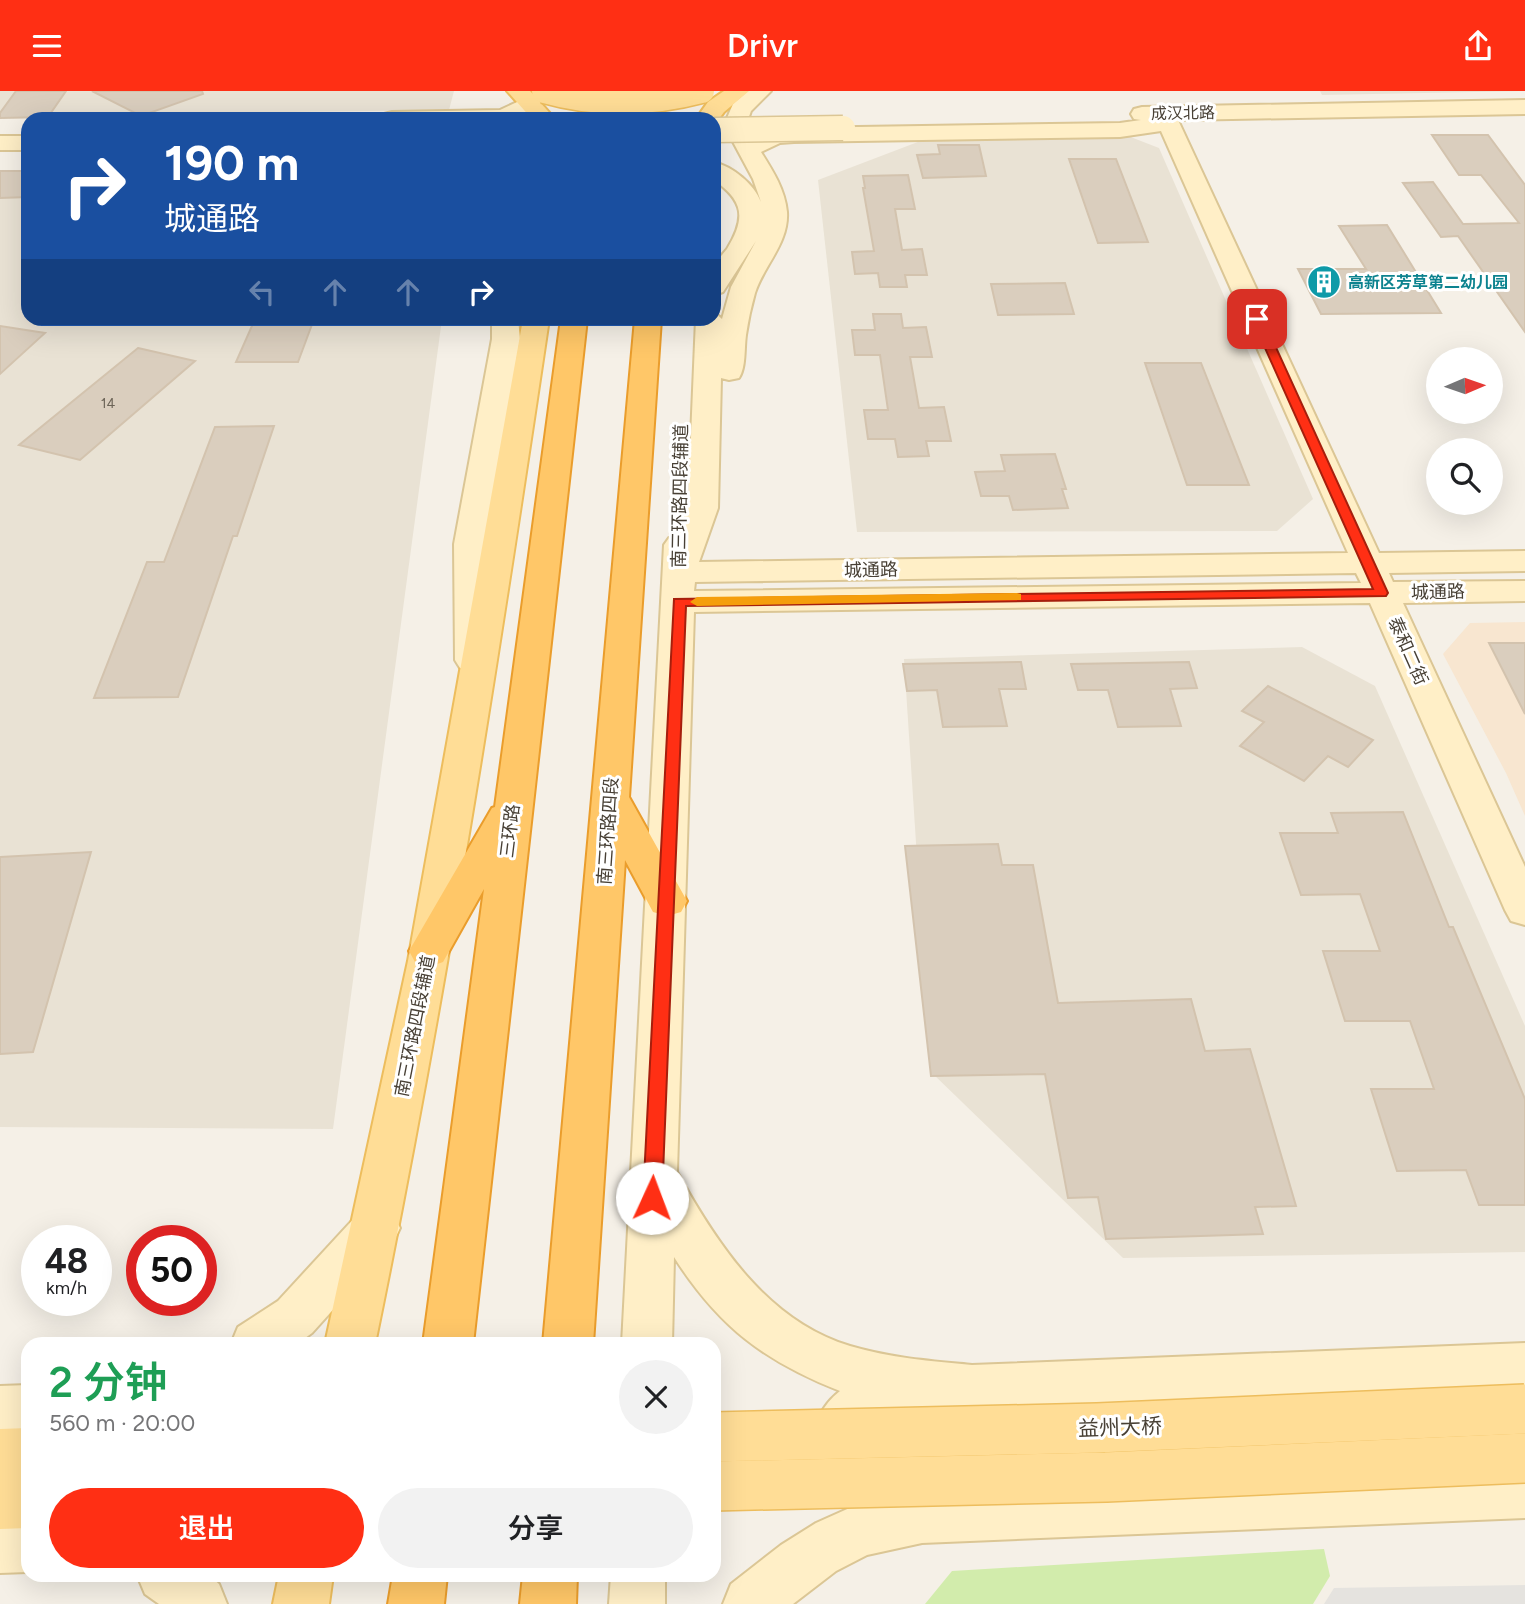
<!DOCTYPE html>
<html lang="zh">
<meta charset="utf-8">
<style>
:root{--surface:#fff;--page:#f2f2f2;--text:#202124;--muted:#757577;--accent:#ff2f14}
body{margin:0;font-family:Figtree,"Noto Sans SC",sans-serif;background:var(--page);color:var(--text);height:100vh;display:flex;flex-direction:column;font-size:26px;white-space:nowrap}
*{box-sizing:border-box;margin:0}
p{font-size:23px;color:var(--muted)}
.icon{flex:none;width:38px;height:38px;fill:none;stroke:currentColor;stroke-width:2;stroke-linecap:round;stroke-linejoin:round}
.map{position:relative;flex:1;overflow:hidden}
.drawer{position:absolute;left:21px;top:1246px;width:700px;height:245px;display:flex;flex-direction:column;background:var(--surface);border-radius:21px;box-shadow:0 7px 28px #0002}
.drawer>*{flex:none}
.guide{position:absolute;left:21px;top:21px;width:700px;height:214px;border-radius:21px;box-shadow:0 7px 28px #0002;background:#1a4fa0;color:#fff;overflow:hidden}
.needle{width:46px;rotate:88deg}
.controls{position:absolute;left:1426px;top:256px;display:grid;gap:14px}
.controls a{display:grid;place-items:center;width:77px;height:77px;border-radius:50%;background:var(--surface);box-shadow:0 7px 28px #0002;font-size:35px}
.speed{position:absolute;left:21px;top:1134px;display:flex;gap:14px;font-size:35px;font-weight:700;text-align:center}
.speed>*{display:grid;place-content:center;width:91px;height:91px;border-radius:50%;background:var(--surface);box-shadow:0 7px 28px #0002;line-height:1}
.speed small{font-size:18px;font-weight:400}
.speed .limit{border:10px solid #d22;background:#fff;color:#111}
.pin{position:absolute;display:grid;place-items:center;width:60px;height:60px;color:#fff;margin:-30px;border-radius:14px;box-shadow:0 4px 10px #0006}
.me{position:absolute;width:77px;margin:-38px;rotate:2deg;stroke-linejoin:round;filter:drop-shadow(0 0 5px #0008)}
.turn{display:flex;align-items:center;gap:24px;height:147px;padding:0 28px;font-size:32px}
.turn .icon{width:91px;height:91px;stroke-width:2.5}
.turn b{display:block;font-size:49px;line-height:60px}
.lanes{display:flex;align-items:center;height:66px;padding:0 28px;background:#0003;justify-content:center;gap:35px;direction:ltr}
.lanes .off{opacity:.35}
.round{display:grid;place-items:center;flex:none;width:74px;height:74px;border-radius:37px;background:var(--page)}
.overview{display:flex;align-items:center;justify-content:space-between;height:119px;padding:0 28px}
h1{font-size:42px;font-weight:600;line-height:52px;color:#1e9e55}
.action{display:flex;gap:14px;margin-top:auto;padding:14px 28px}
.action a{flex:1;height:80px;border-radius:42px;background:var(--accent);color:#fff;font-size:28px;font-weight:600;line-height:80px;text-align:center}
.action a+a{background:var(--page);color:var(--text)}
header{display:flex;justify-content:space-between;align-items:center;height:91px;padding:0 28px;background:var(--accent);color:#fff;font-size:32px;font-weight:600}
.map>svg:first-child{display:block}
.residential{fill:#e9e2d4}
.commercial{fill:#f8e6d0}
.green{fill:#d2ecac}
.parking{fill:#e5e3df}
.building{fill:#dacebe;stroke:#d3c3ae;stroke-width:2}
.lines{fill:none;stroke-linecap:round;stroke-linejoin:round}
.secondary-casing{stroke:#dbc695;stroke-width:4}
.primary-casing{stroke:#edbd5d;stroke-width:4}
.highway-casing{stroke:#ea9d2c;stroke-width:4}
.secondary{fill:#ffefc7;fill-rule:evenodd}
.primary{fill:#ffdd96;fill-rule:evenodd}
.highway{fill:#ffc768;fill-rule:evenodd}
.secondary-bridge-casing{stroke:#dbc695;stroke-width:27;stroke-linecap:butt}
.primary-bridge-far1-casing{stroke:#edbd5d;stroke-width:27;stroke-linecap:butt}
.primary-bridge-casing{stroke:#edbd5d;stroke-width:52;stroke-linecap:butt}
.secondary-bridge{stroke:#ffefc7;stroke-width:24}
.primary-bridge-far1{stroke:#ffdd96;stroke-width:24}
.primary-bridge{stroke:#ffdd96;stroke-width:49}
.route{fill:#ff2f14;stroke:#a61f0d;stroke-width:2}
.slow{fill:#f59e0b}
.labels{text-anchor:middle;dominant-baseline:central;stroke-width:6;stroke-linejoin:round;paint-order:stroke}
.number-label{font-size:14px;fill:#6c6457}
.far-street-label{font-size:16px;fill:#484035;stroke:#fff}
.far-culture-label{font-size:16px;font-weight:bold;fill:#0d838f;stroke:#fff;text-anchor:start}
.street-label{font-size:18px;fill:#484035;stroke:#fff}
.near-street-label{font-size:21px;fill:#484035;stroke:#fff}
</style>
<header><svg class="icon" aria-label="menu" viewBox="0 0 24 24"><path d="M4 6h16M4 12h16M4 18h16"/></svg>Drivr<svg class="icon" aria-label="share" viewBox="0 0 24 24"><path d="M12 15V3M7 8l5-5 5 5M5 13v7h14v-7"/></svg></header>
<div class="map">
<svg width="1525" height="1513" viewBox="0 0 1525 1513">
<rect width="100%" height="100%" fill="#f5f0e7"/>
<g class="residential">
<path d="M0 0H454L449 19 0 25Z"/>
<path d="M1320 0H1525L1322 4Z"/>
<path d="M1128 45 1159 57 1313 408 1277 440 857 441 818 89 923 49Z"/>
<path d="M28 79V228H442L333 1038 0 1036V80Z"/>
<path d="M1302 556 1375 595 1525 935V1161L1123 1167 931 981 904 568Z"/>
</g>
<path class="commercial" d="M1525 531V725L1506 682 1443 563 1470 532Z"/>
<path class="green" d="M1324 1458 1330 1485 1313 1513H925L952 1480Z"/>
<path class="parking" d="M1525 1494V1513H1324L1334 1497Z"/>
<g class="building">
<path d="M16 0H66L48 26 0 27V22Z"/>
<path d="M92 0H202L203 3 141 25Z"/>
<path d="M1432 44H1488L1525 94V241L1458 145 1441 146 1403 92 1433 91 1463 133 1519 132 1481 84H1459Z"/>
<path d="M938 54H979L986 85 923 87 917 64 940 63Z"/>
<path d="M1069 68H1116L1148 151 1098 152Z"/>
<path d="M0 80H28V106L0 107Z"/>
<path d="M908 84 915 118H895L902 159 922 158 927 184H905L907 196H880L878 182 855 183 852 161 874 160 863 97H865L863 85Z"/>
<path d="M1387 134 1441 222 1321 223 1298 178H1366L1339 135Z"/>
<path d="M1065 192 1074 223 998 224 991 193Z"/>
<path d="M873 223H901L903 237 926 236 932 266H910L919 317 944 316 951 350H926L929 365 898 366 895 348H868L864 319H888L880 264H855L852 239H875Z"/>
<path d="M255 228H314L298 271H236Z"/>
<path d="M0 235 45 242 0 283Z"/>
<path d="M138 257 195 270 80 369 19 354Z"/>
<path d="M1145 272H1201L1249 394H1187Z"/>
<path d="M274 335 237 445H233L178 606 94 607 147 471H164L215 336Z"/>
<path d="M1055 363 1066 398H1062L1068 417 1013 419 1009 405H981L975 381 1005 380 1001 364Z"/>
<path d="M1489 552H1525V623Z"/>
<path d="M1021 571 1026 598H999L1007 635 943 636 937 599 907 600 903 573Z"/>
<path d="M1189 571 1197 597 1170 598 1181 635 1118 636 1108 599H1078L1071 573Z"/>
<path d="M1268 595 1373 649 1348 676 1328 665 1304 690 1240 655 1264 631 1242 620Z"/>
<path d="M1403 721 1449 836H1453L1525 1008V1114H1479L1466 1079 1397 1080 1371 998H1434L1410 930H1345L1323 860H1380L1360 803 1301 804 1280 742H1338L1331 722Z"/>
<path d="M998 753 1002 774H1033L1058 912 1191 908 1205 960 1250 958 1296 1115 1255 1116 1263 1143 1106 1148 1098 1106 1068 1107 1045 983 931 985 905 755Z"/>
<path d="M91 761 33 961 0 963V766Z"/>
</g>
<g class="lines">
<g class="secondary-casing">
<g id="secondary">
<path d="M748 0H771L751 20 746 34 753 48 767 41 794 37 1120 32 1141 29 1134 28 1131 23 1134 18 1142 16 1525 9V23L1178 29 1379 462 1525 460V480L1389 482 1393 491 1525 490V510L1403 512 1525 776V834L1511 830 1505 819 1370 512 694 521 677 1081C717 1153 767 1230 850 1255 890 1267 931 1270 972 1274L1525 1252V1300L972 1324C922 1319 909 1309 867 1343L864 1364 856 1382 838 1390 820 1382C807 1352 814 1320 840 1300 764 1270 719 1236 674 1166L672 1253H622L664 454 669 447 677 445 688 417 696 228H714V221L722 228 731 196 756 150 723 201 714 204C714 196 712 184 714 176 716 170 723 163 727 158 746 127 744 110 714 89V71C733 76 754 93 761 111L753 88 724 34 733 13ZM1161 40 1348 462 699 471 718 417 721 287 729 289 739 287C746 276 744 258 746 244 748 230 751 216 755 202 764 174 789 152 787 121 785 99 773 80 761 61L780 52 794 51 1120 46ZM1356 482 1361 492 694 500 695 491Z"/>
<path d="M530 5 538 7 543 28H381L384 23 392 21 500 19Z"/>
<rect x="0" y="45" width="28" height="14"/>
<path d="M492 228H518L520 248 486 453 489 569 484 577 472 580 460 577 455 569 454 453 492 248Z"/>
<path d="M376 1116 393 1122 400 1137 393 1152 312 1242 297 1253H231L238 1236 278 1210 359 1122Z"/>
<path d="M28 1294V1344L0 1345V1295Z"/>
<path d="M1525 1373V1427L922 1452 867 1464 836 1480 793 1513H723L731 1493 781 1454 816 1432 854 1415 894 1402 970 1394Z"/>
<path d="M28 1427V1481L0 1482V1428Z"/>
<path d="M137 1484H209L219 1493 227 1513H159L145 1503Z"/>
<path d="M611 1484H665V1513H609Z"/>
</g>
</g>
<g class="primary-casing">
<g id="primary">
<path d="M507 0H530L555 28H532Z"/>
<path d="M724 0H749L724 21 715 33 714 28H696L708 11Z"/>
<path d="M523 228H549C498 571 445 913 375 1253H325L408 870Z"/>
<path d="M28 1337V1437L0 1438V1338Z"/>
<path d="M279 1484H333L329 1513H273Z"/>
</g>
</g>
<g class="highway-casing">
<g id="highway">
<path d="M592 0H614L610 28H588Z"/>
<path d="M561 228H587L473 1253H423L484 798 443 871 429 876 415 871 409 860 492 717 495 716Z"/>
<path d="M635 228H661L629 706 687 810 681 821 667 825 653 821 625 769 593 1253H543Z"/>
<path d="M393 1484H447L444 1513H388Z"/>
<path d="M523 1484H577L576 1513H520Z"/>
</g>
</g>
<use href="#secondary" class="secondary"/>
<use href="#primary" class="primary"/>
<use href="#highway" class="highway"/>
<g class="secondary-bridge-casing">
<path id="secondary-bridge" d="M714 39 843 37"/>
</g>
<g class="primary-bridge-far1-casing">
<path id="primary-bridge-far1" d="M544 0C597 15 649 14 702 0"/>
</g>
<g class="primary-bridge-casing">
<g id="primary-bridge">
<path d="M714 1346 1097 1337 1525 1318"/>
<path d="M714 1395 1106 1386 1525 1367"/>
</g>
</g>
<use href="#secondary-bridge" class="secondary-bridge"/>
<use href="#primary-bridge-far1" class="primary-bridge-far1"/>
<use href="#primary-bridge" class="primary-bridge"/>
</g>
<path class="route" d="M1253 225 1263 228 1388 502 1386 505 686 515 662 1107 659 1113 652 1115 645 1113 643 1107 674 508 1373 498 1252 228Z"/>
<path class="slow" d="M1017 502 1021 503V509L697 515 690 511 697 506Z"/>
<defs>
<g id="building-disc" transform="scale(1.75)"><circle r="9.5" fill="#0f9aa8" stroke="#fff"/><path d="M-4-6H4V6H1V3H-1V6H-4ZM-2.5-4.3h1.7v1.8h-1.7ZM.8-4.3h1.7v1.8H.8ZM-2.5-1h1.7V.8h-1.7ZM.8-1h1.7V.8H.8Z" fill="#fff"/></g>
</defs>
<g fill-rule="evenodd">
<use href="#building-disc" x="1324" y="191"/>
</g>
<g class="labels">
<g class="number-label">
<text x="108" y="312">14</text>
</g>
<g class="far-street-label">
<text transform="translate(1183 22) rotate(-1)">成汉北路</text>
</g>
<g class="far-culture-label">
<text x="1348" y="191">高新区芳草第二幼儿园</text>
</g>
<g class="street-label">
<text transform="translate(680 405) rotate(-89)">南三环路四段辅道</text>
<text transform="translate(871 479) rotate(-1)">城通路</text>
<text transform="translate(1438 501) rotate(-1)">城通路</text>
<text transform="translate(1408 560) rotate(66)">泰和二街</text>
<text transform="translate(510 740) rotate(-83)">三环路</text>
<text transform="translate(608 740) rotate(-86)">南三环路四段</text>
<text transform="translate(415 935) rotate(-79)">南三环路四段辅道</text>
</g>
<g class="near-street-label">
<text transform="translate(1120 1336) rotate(-2)">益州大桥</text>
</g>
</g>
</svg>
<div class="controls">
<a><svg class="needle" viewBox="-14 -14 28 28"><path d="M0-13l5 13h-10z" fill="#e53935"/><path d="M0 13l5-13h-10z" fill="#757577"/></svg></a>
<a><svg class="icon" aria-label="search" viewBox="0 0 24 24"><circle cx="10" cy="10" r="6"/><path d="M15 15l6 6"/></svg></a>
</div>
<div class="speed"><div>48<small>km/h</small></div><div class="limit">50</div></div>
<div class="pin" style="left:1257px;top:228px;background:#d93025"><svg class="icon" aria-label="arrive" viewBox="0 0 24 24"><path d="M6 21V4h12l-3 4 3 4H6"/></svg></div>
<svg class="me" style="left:652px;top:1107px" viewBox="-20 -20 40 40"><circle r="19" fill="#fff"/><path d="M0-13L10 11 0 6-10 11z" fill="#ff2f14"/></svg>
<div class="guide">
<div class="turn"><svg class="icon" aria-label="right" viewBox="0 0 24 24"><path d="M7 20v-9h11M14 6l5 5-5 5"/></svg><div><b>190 m</b>城通路</div></div>
<div class="lanes"><svg class="icon off" aria-label="left" viewBox="0 0 24 24"><path d="M17 20v-9H6M10 6l-5 5 5 5"/></svg><svg class="icon off" aria-label="ahead" viewBox="0 0 24 24"><path d="M12 20V5M6 11l6-6 6 6"/></svg><svg class="icon off" aria-label="ahead" viewBox="0 0 24 24"><path d="M12 20V5M6 11l6-6 6 6"/></svg><svg class="icon" aria-label="right" viewBox="0 0 24 24"><path d="M7 20v-9h11M14 6l5 5-5 5"/></svg></div>
</div>
<section class="drawer">
<div class="overview"><div><h1>2 分钟</h1><p>560 m · 20:00</p></div><a class="round"><svg class="icon" aria-label="close" viewBox="0 0 24 24"><path d="M6 6l12 12M18 6L6 18"/></svg></a></div>
<div class="action"><a>退出</a><a>分享</a></div>
</section>
</div>
